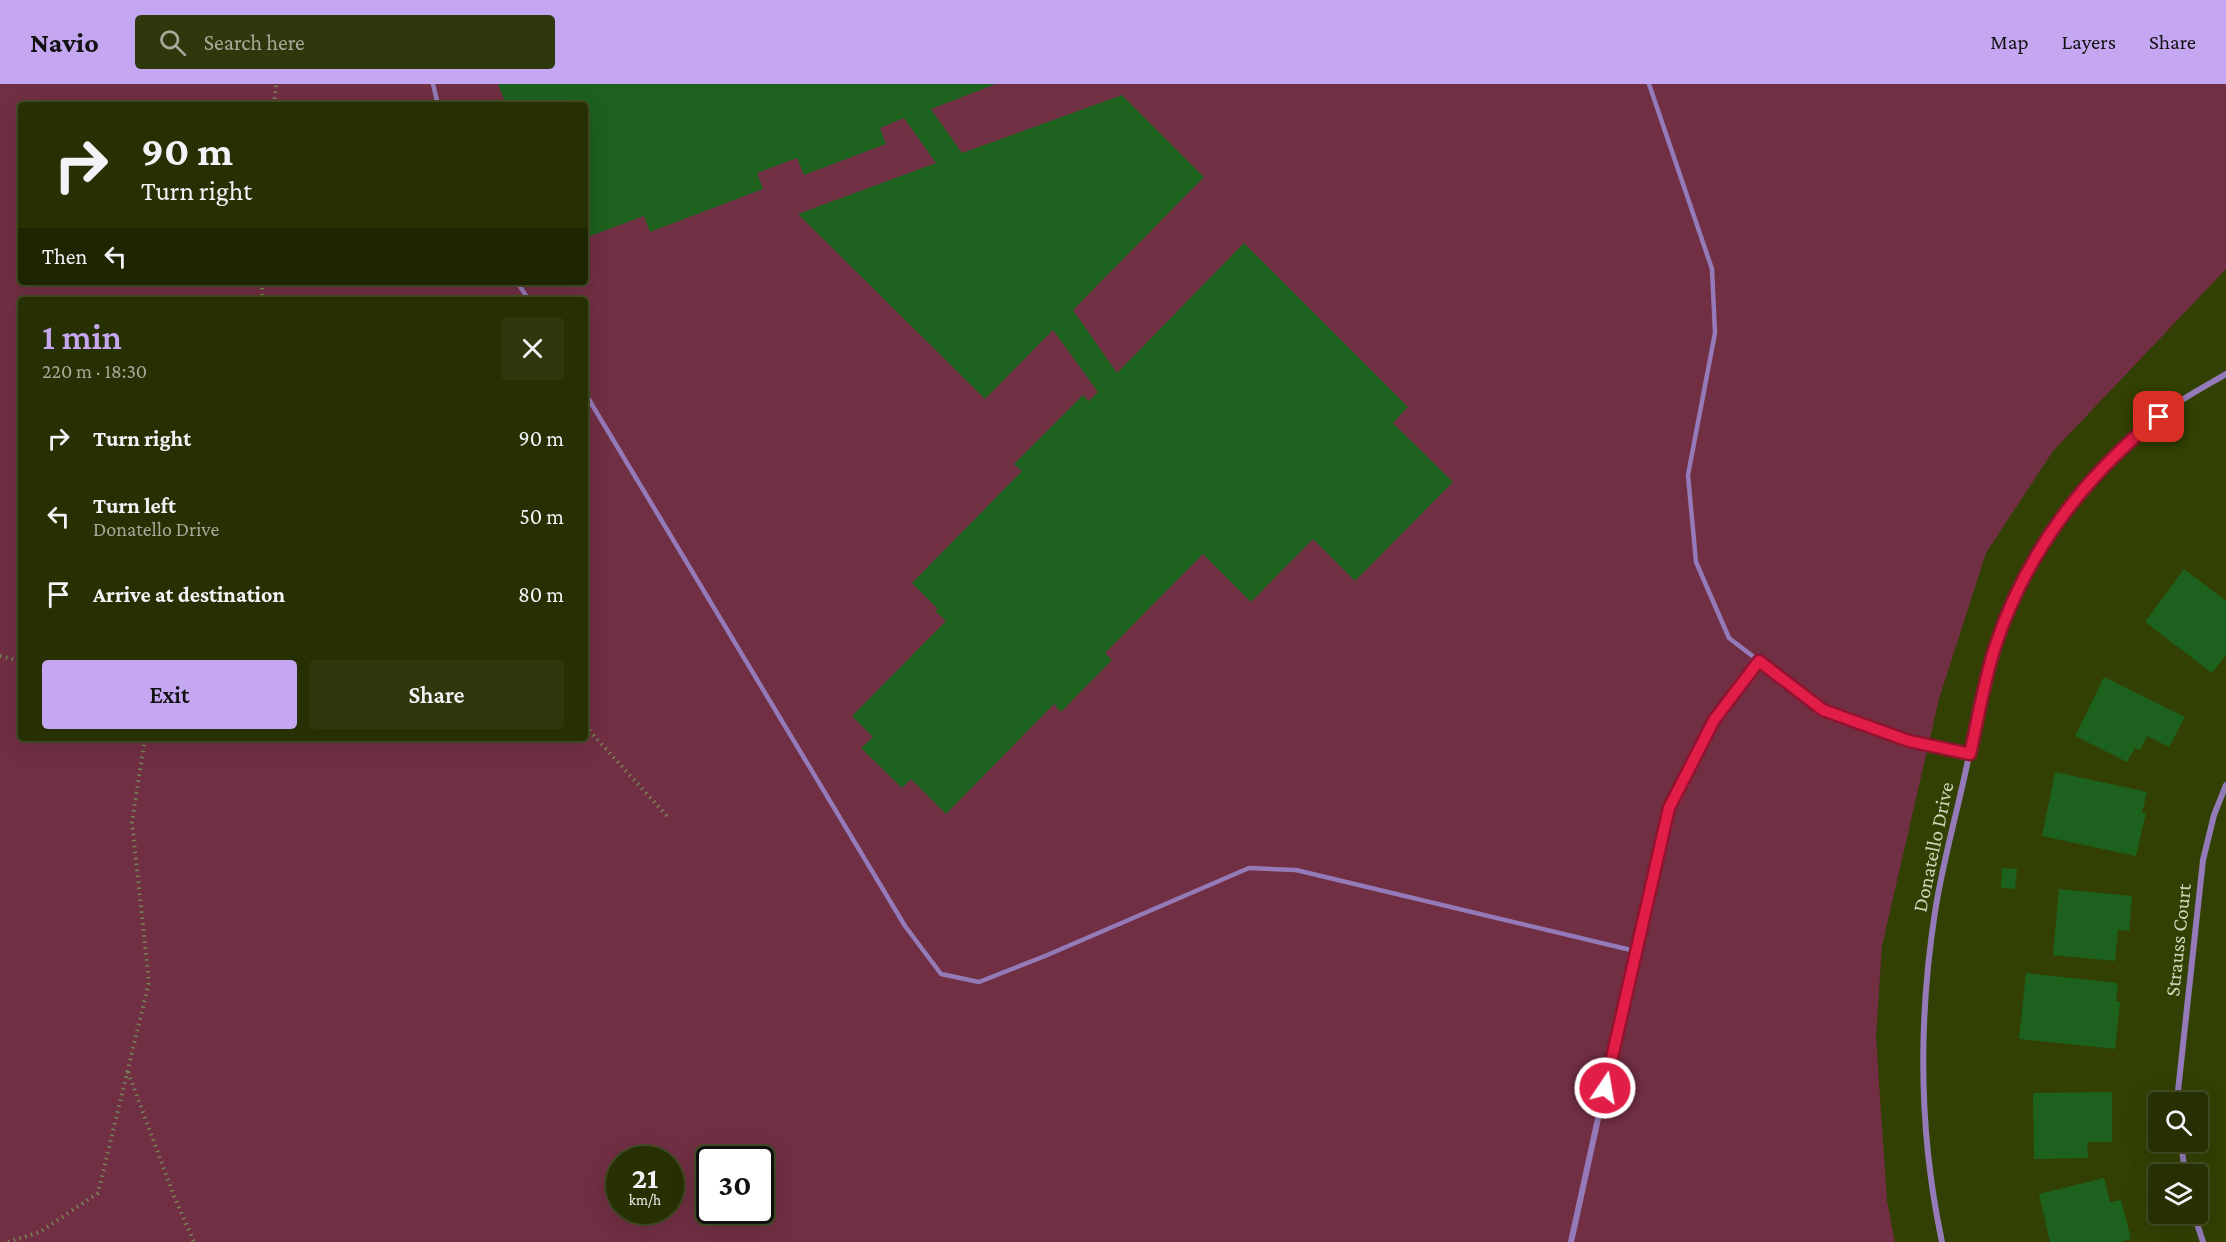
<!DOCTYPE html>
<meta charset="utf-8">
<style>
:root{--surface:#263002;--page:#2e380c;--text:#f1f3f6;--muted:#a4a999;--line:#424b24;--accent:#c5a6f0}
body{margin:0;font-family:"Crimson Pro",serif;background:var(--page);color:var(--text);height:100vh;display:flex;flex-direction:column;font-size:22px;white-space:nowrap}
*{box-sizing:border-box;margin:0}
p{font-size:20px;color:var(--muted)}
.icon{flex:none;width:33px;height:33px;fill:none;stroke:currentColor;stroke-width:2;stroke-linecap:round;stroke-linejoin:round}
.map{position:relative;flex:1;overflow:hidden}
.panel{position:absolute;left:18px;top:213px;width:570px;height:444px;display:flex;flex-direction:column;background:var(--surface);border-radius:6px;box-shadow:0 6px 24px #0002,0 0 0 2px var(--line)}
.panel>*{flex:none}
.banner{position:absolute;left:18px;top:18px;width:570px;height:183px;border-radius:6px;box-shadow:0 6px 24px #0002,0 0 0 2px var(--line);background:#263002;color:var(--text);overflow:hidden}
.controls{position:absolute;left:2148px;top:1008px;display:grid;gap:12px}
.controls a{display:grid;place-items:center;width:60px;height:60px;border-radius:6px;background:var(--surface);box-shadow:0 6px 24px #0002,0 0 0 2px var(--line);font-size:30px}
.speed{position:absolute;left:606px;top:1062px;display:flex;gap:12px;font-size:30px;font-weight:700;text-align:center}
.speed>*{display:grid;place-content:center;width:78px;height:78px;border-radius:50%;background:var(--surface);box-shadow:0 6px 24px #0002,0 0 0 2px var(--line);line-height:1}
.speed small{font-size:15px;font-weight:400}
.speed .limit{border:3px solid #111;border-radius:9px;background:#fff;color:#111}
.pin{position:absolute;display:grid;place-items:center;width:51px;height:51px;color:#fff;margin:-26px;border-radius:12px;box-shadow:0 3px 9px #0006}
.me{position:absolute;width:66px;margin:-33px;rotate:12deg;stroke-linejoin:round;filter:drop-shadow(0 0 4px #0008)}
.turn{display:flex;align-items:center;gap:21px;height:126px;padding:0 24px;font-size:27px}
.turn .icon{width:78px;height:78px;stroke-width:2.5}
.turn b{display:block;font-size:42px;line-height:51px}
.then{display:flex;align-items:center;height:57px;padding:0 24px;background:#0003;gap:12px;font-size:22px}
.round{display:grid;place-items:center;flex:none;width:63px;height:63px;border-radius:6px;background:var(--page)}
.head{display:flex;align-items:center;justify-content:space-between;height:102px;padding:0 24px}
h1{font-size:36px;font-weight:600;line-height:45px;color:var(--accent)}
.primary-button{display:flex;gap:12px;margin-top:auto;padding:12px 24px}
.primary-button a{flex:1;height:69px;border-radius:6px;background:var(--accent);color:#111;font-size:24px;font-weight:600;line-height:69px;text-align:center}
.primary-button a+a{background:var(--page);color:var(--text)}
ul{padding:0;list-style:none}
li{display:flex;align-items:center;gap:18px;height:78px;padding:0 24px}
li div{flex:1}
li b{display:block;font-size:22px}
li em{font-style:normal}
header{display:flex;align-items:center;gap:36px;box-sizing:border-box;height:84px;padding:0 30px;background:var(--accent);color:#111}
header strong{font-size:28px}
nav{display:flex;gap:33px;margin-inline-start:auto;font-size:21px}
.search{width:420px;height:54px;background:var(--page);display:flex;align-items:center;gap:15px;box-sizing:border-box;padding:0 21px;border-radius:6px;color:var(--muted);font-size:22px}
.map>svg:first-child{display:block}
.green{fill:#712f43;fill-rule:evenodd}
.building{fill:#1d611e}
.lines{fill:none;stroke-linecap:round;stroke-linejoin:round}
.path{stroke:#778354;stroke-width:4;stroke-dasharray:1.5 4.5;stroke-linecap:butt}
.service{stroke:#947ab8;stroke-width:4.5}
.minor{stroke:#947ab8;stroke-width:6}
.route-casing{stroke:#92132f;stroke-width:15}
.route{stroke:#e11d48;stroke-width:10}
.labels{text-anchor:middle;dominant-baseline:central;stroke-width:4.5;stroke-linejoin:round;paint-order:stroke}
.street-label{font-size:21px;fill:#ccd6b9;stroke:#324003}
</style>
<header>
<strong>Navio</strong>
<div class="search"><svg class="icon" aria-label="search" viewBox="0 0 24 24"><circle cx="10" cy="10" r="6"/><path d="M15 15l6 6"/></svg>Search here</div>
<nav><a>Map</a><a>Layers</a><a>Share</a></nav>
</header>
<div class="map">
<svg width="2226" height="1158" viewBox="0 0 2226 1158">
<rect width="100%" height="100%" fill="#324003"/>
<path class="green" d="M0 0H2226V185L2053 367 1986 469 1939 615 1882 862 1876 953 1887 1117 1895 1158H0ZM21 21H585V198H21ZM21 216H585V654H21ZM620 1076H670V1126H620ZM710 1076H760V1126H710Z"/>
<g class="building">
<path d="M498 0H996L931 25 962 69 1122 11 1204 93 1073 226 1117 289 1244 159 1408 323 1393 339 1453 398 1355 497 1313 455 1251 518 1203 470 1105 569 1112 576 1061 628 1054 620 946 730 911 695 902 704 861 664 873 653 852 632 946 537 935 527 938 525 912 499 1022 387 1014 380 1083 311 1089 317 1098 308 1053 246 985 315 798 130 936 79 904 34 880 44 886 60 804 91 797 74 757 89 763 105 650 148 644 132 585 154V21H506Z"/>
<path d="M2184 485 2226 517V571L2212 589 2145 538Z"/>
<path d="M2104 593 2185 633 2169 663 2147 652 2140 666 2135 664 2127 678 2075 652Z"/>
<path d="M2055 688 2147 708 2142 729H2146L2136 772 2042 752Z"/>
<path d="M2002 784 2017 785 2015 805 2001 804Z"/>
<path d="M2059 805 2132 812 2129 847 2118 846 2115 877 2053 871Z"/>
<path d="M2026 889 2118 899 2116 917 2120 918 2115 965 2019 955Z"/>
<path d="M2112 1008V1058H2087L2088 1074 2034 1075 2033 1009Z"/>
<path d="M2104 1094 2110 1118 2121 1116 2131 1155 2120 1158H2050L2039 1110Z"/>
</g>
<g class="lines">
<g class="path">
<path d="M274 21 276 0"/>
<path d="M262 198V216"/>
<path d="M0 572 21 577"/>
<path d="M585 642 667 732"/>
<path d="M128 988 174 1112 194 1158"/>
<path d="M8 1158 40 1148 98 1109 149 898 132 738 145 654"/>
</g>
<g class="service">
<path d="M433 0 438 21"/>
<path d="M1649 0 1712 185 1715 249 1688 391 1696 478 1729 554 1823 626 1909 658 1969 670"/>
<path d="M517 198 529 216"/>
<path d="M585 309 905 842 941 890 979 898 1045 872 1249 784 1296 786 1635 867"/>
<path d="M1624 916 1669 724 1714 636 1759 577"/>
</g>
<g class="minor">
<path d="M2179 1018 2178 1007 2203 776 2214 731 2226 701"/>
<path d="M2181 1058 2185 1090"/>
<path d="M2194 1130 2203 1158"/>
<path d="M1571 1158 1624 916"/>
<path d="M1942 1158C1919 1050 1918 938 1935 828 1942 782 1955 736 1965 690 1983 608 2000 524 2047 452 2080 402 2126 354 2176 320 2192 309 2209 300 2226 290"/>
</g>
</g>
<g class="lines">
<g class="route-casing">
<path id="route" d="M1605 1004 1669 724 1714 636 1759 577 1823 626 1909 657 1970 670C1978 635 1984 597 1995 563 2025 471 2083 393 2159 333"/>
</g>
<use href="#route" class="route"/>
</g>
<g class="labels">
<g class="street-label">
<text transform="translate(1933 763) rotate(-78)">Donatello Drive</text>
<text transform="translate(2178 856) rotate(-84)">Strauss Court</text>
</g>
</g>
</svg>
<div class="controls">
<a><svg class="icon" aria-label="search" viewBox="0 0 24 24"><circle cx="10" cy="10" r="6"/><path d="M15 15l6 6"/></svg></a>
<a><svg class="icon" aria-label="layers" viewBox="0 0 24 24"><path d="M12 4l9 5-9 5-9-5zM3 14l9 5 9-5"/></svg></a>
</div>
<div class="speed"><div>21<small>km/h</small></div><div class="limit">30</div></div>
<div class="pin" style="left:2159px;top:333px;background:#d93025"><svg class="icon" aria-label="arrive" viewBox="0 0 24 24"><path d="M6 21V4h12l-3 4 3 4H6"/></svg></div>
<svg class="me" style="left:1605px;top:1004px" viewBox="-20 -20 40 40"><circle r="17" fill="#e11d48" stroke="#fff" stroke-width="3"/><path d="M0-11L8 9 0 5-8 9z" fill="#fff"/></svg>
<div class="banner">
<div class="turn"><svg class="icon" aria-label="right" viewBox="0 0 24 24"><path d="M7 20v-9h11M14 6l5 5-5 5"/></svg><div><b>90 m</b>Turn right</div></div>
<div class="then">Then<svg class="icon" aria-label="left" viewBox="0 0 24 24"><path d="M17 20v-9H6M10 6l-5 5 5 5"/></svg></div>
</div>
<section class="panel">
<div class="head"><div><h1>1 min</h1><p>220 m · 18:30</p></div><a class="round"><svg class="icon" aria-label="close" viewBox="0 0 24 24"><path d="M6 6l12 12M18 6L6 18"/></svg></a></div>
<ul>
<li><svg class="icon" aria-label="right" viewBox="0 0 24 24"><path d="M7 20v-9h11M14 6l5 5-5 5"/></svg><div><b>Turn right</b></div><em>90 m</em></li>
<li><svg class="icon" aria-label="left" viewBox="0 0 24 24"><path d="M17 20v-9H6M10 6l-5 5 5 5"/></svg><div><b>Turn left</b><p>Donatello Drive</p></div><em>50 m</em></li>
<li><svg class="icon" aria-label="arrive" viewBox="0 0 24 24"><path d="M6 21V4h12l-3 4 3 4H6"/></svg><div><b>Arrive at destination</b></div><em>80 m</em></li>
</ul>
<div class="primary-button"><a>Exit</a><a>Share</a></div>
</section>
</div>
